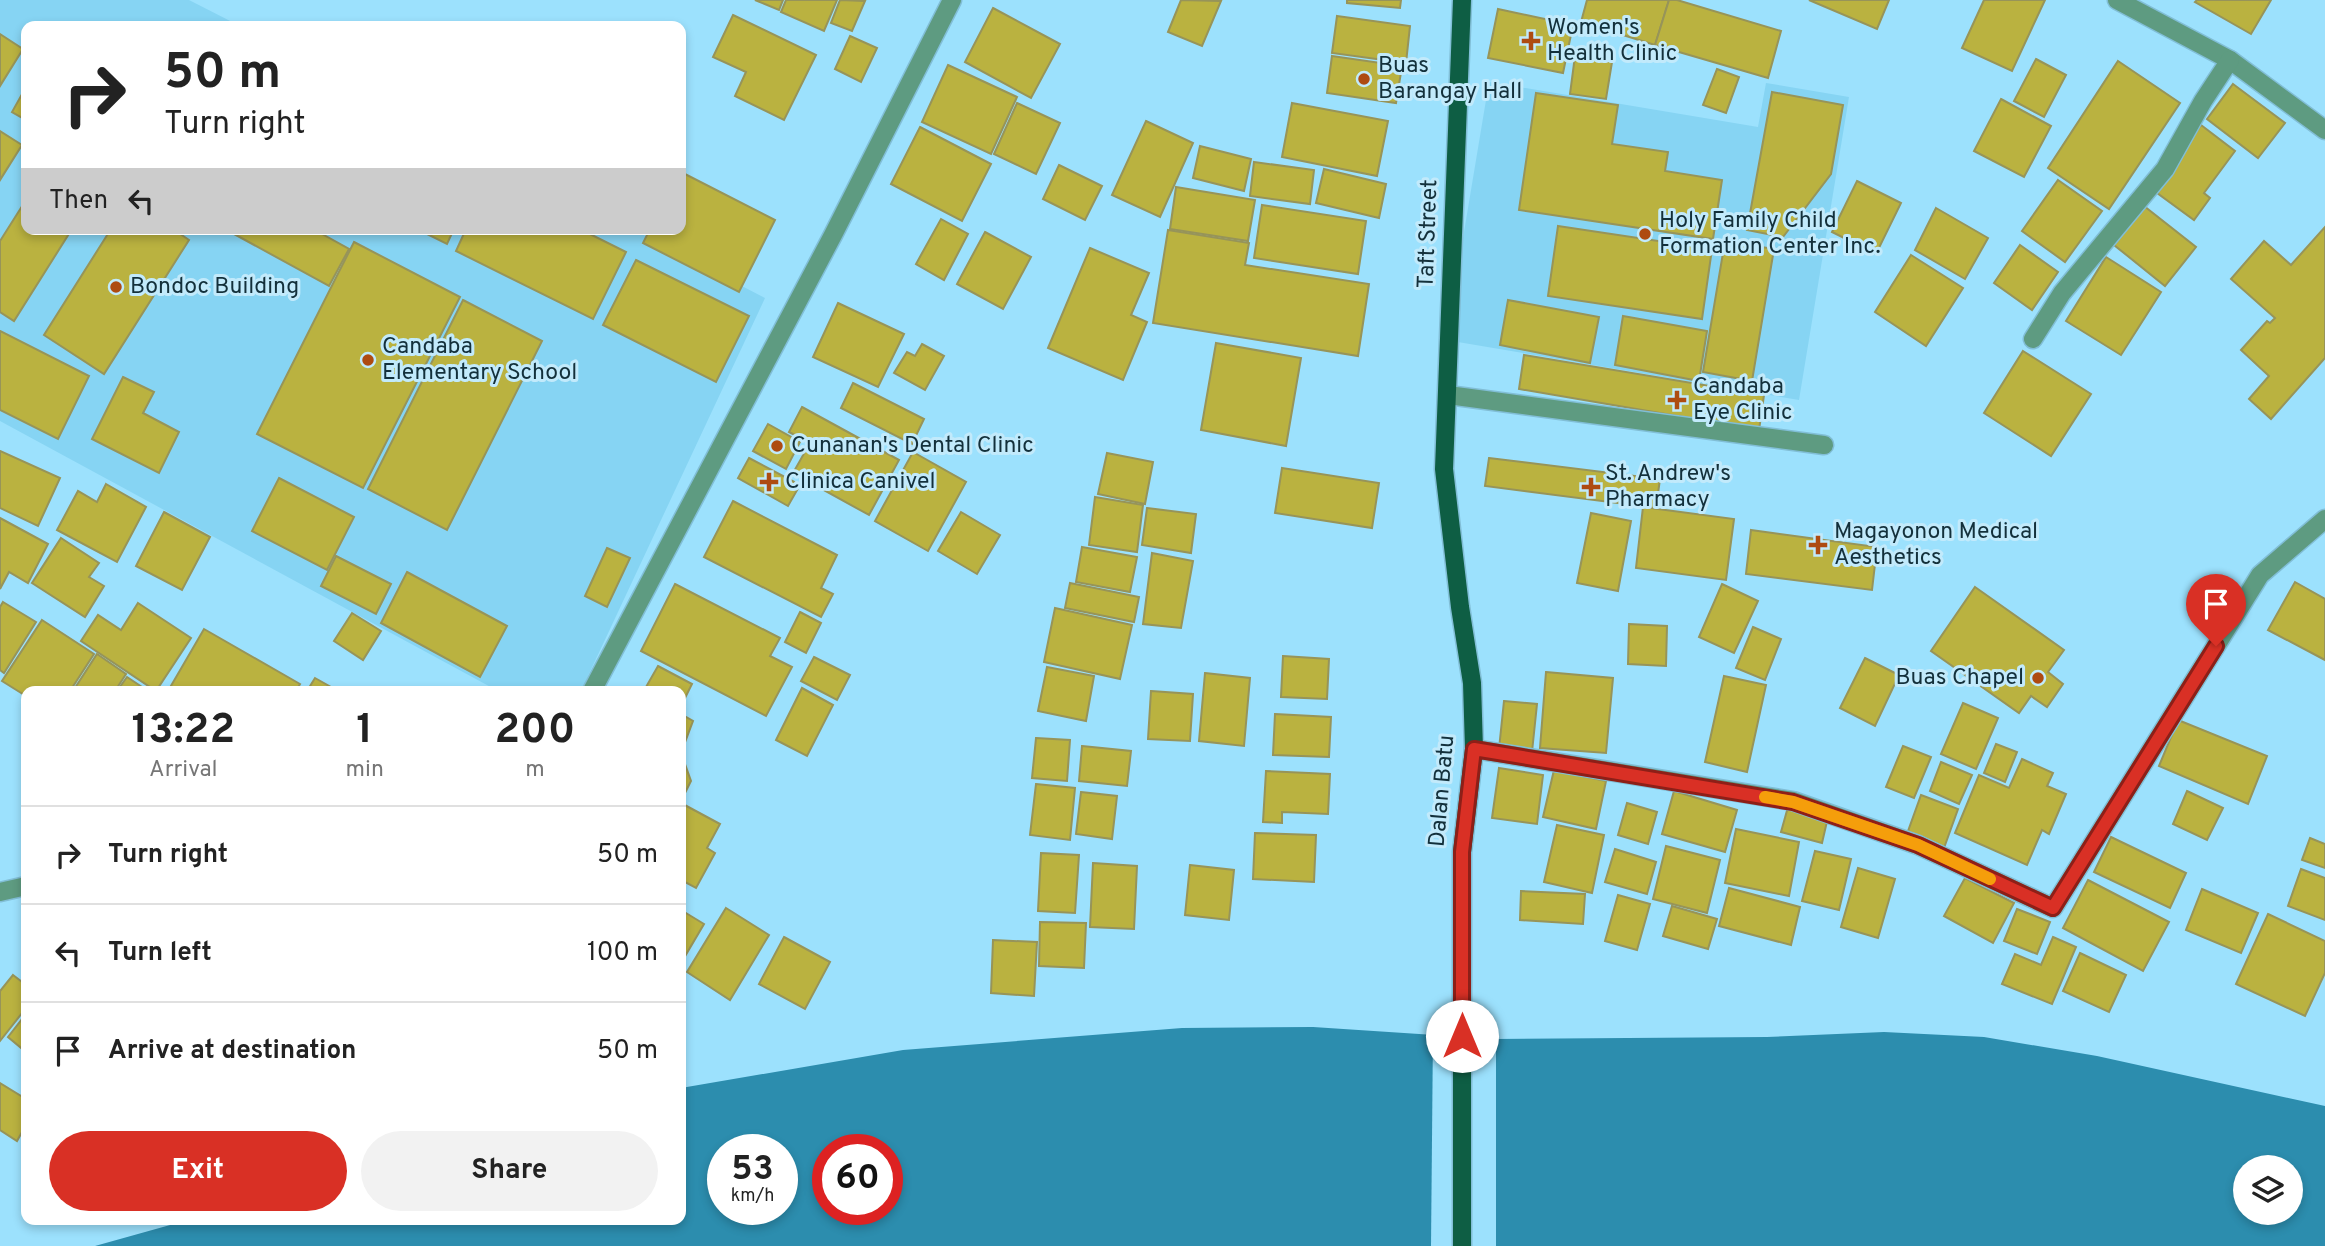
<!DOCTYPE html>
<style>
:root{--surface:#fff;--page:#f2f2f2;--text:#222;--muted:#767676;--line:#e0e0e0;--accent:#d93025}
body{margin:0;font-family:Overpass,sans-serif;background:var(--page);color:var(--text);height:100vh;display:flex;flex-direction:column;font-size:26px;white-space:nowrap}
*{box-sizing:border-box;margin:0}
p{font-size:23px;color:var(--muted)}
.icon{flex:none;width:38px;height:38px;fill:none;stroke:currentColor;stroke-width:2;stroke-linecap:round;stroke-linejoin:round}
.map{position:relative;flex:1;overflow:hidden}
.drawer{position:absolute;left:21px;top:686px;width:665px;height:539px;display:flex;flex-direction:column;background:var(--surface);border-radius:14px;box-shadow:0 4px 10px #0003}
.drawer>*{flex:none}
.banner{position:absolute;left:21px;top:21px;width:665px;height:214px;border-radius:14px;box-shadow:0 4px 10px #0003;background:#fff;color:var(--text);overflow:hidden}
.buttons{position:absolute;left:2233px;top:1155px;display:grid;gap:14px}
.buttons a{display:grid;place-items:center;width:70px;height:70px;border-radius:50%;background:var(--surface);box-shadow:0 4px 10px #0003;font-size:35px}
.speed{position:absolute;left:707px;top:1134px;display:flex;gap:14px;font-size:35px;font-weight:700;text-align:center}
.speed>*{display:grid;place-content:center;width:91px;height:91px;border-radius:50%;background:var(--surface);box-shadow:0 4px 10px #0003;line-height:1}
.speed small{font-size:18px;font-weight:400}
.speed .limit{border:10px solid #d22;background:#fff;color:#111}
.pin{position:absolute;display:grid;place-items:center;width:60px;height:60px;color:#fff;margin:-72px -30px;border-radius:50% 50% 50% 0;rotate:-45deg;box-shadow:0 0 7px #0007}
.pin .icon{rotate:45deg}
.me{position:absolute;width:77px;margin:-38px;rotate:0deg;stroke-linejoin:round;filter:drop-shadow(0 0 5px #0008)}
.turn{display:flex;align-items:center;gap:24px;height:147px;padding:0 28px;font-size:32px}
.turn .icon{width:91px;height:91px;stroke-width:2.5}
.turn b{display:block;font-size:49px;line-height:60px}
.then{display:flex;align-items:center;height:66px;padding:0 28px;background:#0003;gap:14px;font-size:26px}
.eta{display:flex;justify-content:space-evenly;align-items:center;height:119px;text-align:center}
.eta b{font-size:42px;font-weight:700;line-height:49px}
.action{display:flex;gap:14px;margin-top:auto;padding:14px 28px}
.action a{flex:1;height:80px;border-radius:42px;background:var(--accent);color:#fff;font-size:28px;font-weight:700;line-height:80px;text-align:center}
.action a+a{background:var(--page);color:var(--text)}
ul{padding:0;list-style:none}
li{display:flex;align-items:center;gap:21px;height:98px;padding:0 28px;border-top:2px solid var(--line)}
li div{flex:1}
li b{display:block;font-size:26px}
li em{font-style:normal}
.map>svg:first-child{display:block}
.built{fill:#86d4f3}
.water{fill:#2c8dae;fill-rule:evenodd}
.pier{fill:#9ce1fd}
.building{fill:#bab240;stroke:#979459;stroke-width:2}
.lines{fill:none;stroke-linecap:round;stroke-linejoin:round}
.minor-casing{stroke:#81bed6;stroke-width:21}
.major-casing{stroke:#81bed6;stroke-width:21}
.minor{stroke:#5e9b81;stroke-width:18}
.major{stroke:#0e5e44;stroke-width:18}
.route-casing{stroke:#8d1f18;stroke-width:18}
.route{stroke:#d93025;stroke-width:12}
.slow{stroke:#f59e0b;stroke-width:12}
.poi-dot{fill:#ae4b11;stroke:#c2eafb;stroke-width:2.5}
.labels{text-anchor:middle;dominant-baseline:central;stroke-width:6;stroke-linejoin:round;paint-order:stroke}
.poi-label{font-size:23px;fill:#13303b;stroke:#c2eafb;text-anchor:start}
.street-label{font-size:23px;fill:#13303b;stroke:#c2eafb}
</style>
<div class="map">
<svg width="2325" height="1246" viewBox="0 0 2325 1246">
<rect width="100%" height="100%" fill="#9ce1fd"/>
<g class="built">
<path d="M0 0H189L240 26H26V229H632L765 298 581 691H498L0 421Z"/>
<path d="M1489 82 1758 127 1766 83 1849 97 1799 400 1446 340Z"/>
</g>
<path class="water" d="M1313 1027 1495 1039 1767 1037 1884 1032 1984 1037 2097 1056 2325 1106V1246H95L188 1220H681V1088L903 1050 1182 1028ZM723 1150H782V1209H723ZM828 1150H887V1209H828ZM2245 1167H2291V1213H2245Z"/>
<path class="pier" d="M1433 1031 1496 1035V1246H1431Z"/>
<g class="building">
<path d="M755 0H783L779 10Z"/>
<path d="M786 0H837L824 31 781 12Z"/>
<path d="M840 0 865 1 852 31 831 23Z"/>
<path d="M1181 0 1221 1 1202 46 1168 32Z"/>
<path d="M1347 0H1401L1400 8 1347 3Z"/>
<path d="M1587 0H1669L1655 45 1581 22Z"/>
<path d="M1669 0H1677L1781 31 1768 78 1655 45Z"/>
<path d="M1809 0H1889L1877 29Z"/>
<path d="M1984 0H2045L2012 71 1962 48Z"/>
<path d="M2197 0H2271L2251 34 2195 2Z"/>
<path d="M993 8 1060 44 1031 98 965 62Z"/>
<path d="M1498 9 1573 25 1563 73 1488 58Z"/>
<path d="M733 15 816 55 784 120 735 96 746 72 713 57Z"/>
<path d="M1337 16 1410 26 1406 63 1332 53Z"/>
<path d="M0 34 23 49 0 86Z"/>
<path d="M850 36 877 48 861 82 835 69Z"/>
<path d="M1332 56 1402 66 1396 103 1327 93Z"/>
<path d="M1575 56 1612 62 1606 99 1570 94Z"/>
<path d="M2036 59 2066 75 2044 117 2014 101Z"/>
<path d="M2118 61 2180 103 2109 209 2048 168Z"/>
<path d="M948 65 1017 97 991 154 922 122Z"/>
<path d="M1717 69 1739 77 1726 113 1703 105Z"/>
<path d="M2233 84 2285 123 2258 158 2207 119Z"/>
<path d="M26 87V120L12 112Z"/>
<path d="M1772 92 1843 105 1831 174 1783 237 1747 230Z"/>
<path d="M1536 93 1618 105 1612 144 1668 152 1665 171 1722 180 1713 239 1519 210Z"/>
<path d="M2001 99 2051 126 2024 177 1974 151Z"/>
<path d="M1017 103 1060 123 1036 174 994 154Z"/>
<path d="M1292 103 1388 121 1377 176 1282 157Z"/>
<path d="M1146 121 1193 143 1160 217 1112 195Z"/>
<path d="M2201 125 2235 151 2204 193 2210 198 2194 220 2153 190Z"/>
<path d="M920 127 991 164 962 221 891 184Z"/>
<path d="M0 131 22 145 0 180Z"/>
<path d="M1200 146 1251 159 1244 191 1193 178Z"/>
<path d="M1254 162 1314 170 1310 204 1250 196Z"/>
<path d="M1059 165 1102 186 1085 220 1043 199Z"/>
<path d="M1324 169 1386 184 1379 218 1316 203Z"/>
<path d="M681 172 775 220 739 292 643 243 650 229H681Z"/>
<path d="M2058 180 2102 211 2065 262 2022 231Z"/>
<path d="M1857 181 1901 203 1876 254 1832 232Z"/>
<path d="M1176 187 1255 200 1248 241 1170 229Z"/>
<path d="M26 200V229H72L14 321 0 312V241Z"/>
<path d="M1262 205 1366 221 1358 274 1254 258Z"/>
<path d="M2144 206 2196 247 2165 286 2114 245Z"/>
<path d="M1936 208 1988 238 1965 279 1915 250Z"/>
<path d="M941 219 968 234 944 280 916 264Z"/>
<path d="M1558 226 1712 249 1702 319 1548 296Z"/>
<path d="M2325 227V358L2271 419 2249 399 2269 376 2241 350 2267 321 2270 323 2275 318 2231 279 2264 241 2291 265Z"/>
<path d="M111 229H173L189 240 104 374 44 335Z"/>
<path d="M225 229H313L349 249 329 286Z"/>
<path d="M417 229H454L447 244Z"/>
<path d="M466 229H580L626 252 593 319 456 251Z"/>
<path d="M1168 230 1249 243 1245 265 1369 284 1358 356 1153 323Z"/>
<path d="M985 232 1031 257 1003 309 957 284Z"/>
<path d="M1725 241 1774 249 1752 381 1703 372Z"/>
<path d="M354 242 460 297 363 488 257 434Z"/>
<path d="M2020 245 2058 272 2032 310 1994 283Z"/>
<path d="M1090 248 1149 273 1131 315 1147 322 1123 380 1048 348Z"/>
<path d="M1911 255 1963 288 1926 346 1875 312Z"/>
<path d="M2106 257 2161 292 2121 355 2066 321Z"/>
<path d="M636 260 749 316 716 382 603 325Z"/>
<path d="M463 300 542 341 447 530 368 489Z"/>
<path d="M1508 300 1599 317 1590 363 1500 345Z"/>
<path d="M838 303 904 334 878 387 813 357Z"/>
<path d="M1623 316 1707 331 1699 381 1615 365Z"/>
<path d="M0 331 89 376 58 439 0 410Z"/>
<path d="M1216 343 1301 358 1286 446 1201 430Z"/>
<path d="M922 344 944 356 925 390 894 373 907 352 915 356Z"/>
<path d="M2023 351 2091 394 2051 456 1984 413Z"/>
<path d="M1524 355 1764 395 1759 430 1519 389Z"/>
<path d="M123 377 154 392 143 413 179 432 159 473 92 439Z"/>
<path d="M853 383 924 419 912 444 841 408Z"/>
<path d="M802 407 899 460 869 515 793 473 810 443 789 432Z"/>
<path d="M768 424 800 442 786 469 753 451Z"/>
<path d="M0 451 60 478 38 526 0 508Z"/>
<path d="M913 452 966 482 928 551 875 521Z"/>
<path d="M1107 453 1153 462 1145 504 1098 494Z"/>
<path d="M749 458 800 485 788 506 738 478Z"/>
<path d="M1489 458 1660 479 1656 508 1485 486Z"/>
<path d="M1282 468 1379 483 1372 528 1275 513Z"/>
<path d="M279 478 354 517 327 570 252 531Z"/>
<path d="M106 484 146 507 117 562 57 530 78 491 97 502Z"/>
<path d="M1095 497 1143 505 1137 552 1089 545Z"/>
<path d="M733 501 837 555 821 588 833 594 821 617 704 557Z"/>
<path d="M1643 507 1734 519 1726 580 1636 568Z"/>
<path d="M1147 508 1196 514 1191 553 1142 545Z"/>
<path d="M164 512 210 537 182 590 136 566Z"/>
<path d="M961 512 1000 535 977 574 938 551Z"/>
<path d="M1591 513 1631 521 1618 591 1577 583Z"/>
<path d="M0 518 48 544 28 583 9 572 0 589Z"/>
<path d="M1751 530 1877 547 1872 590 1746 574Z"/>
<path d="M61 538 99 563 89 577 104 586 85 617 32 583Z"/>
<path d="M1082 547 1137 557 1130 592 1076 582Z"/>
<path d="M607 548 630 558 607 607 585 596Z"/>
<path d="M1152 553 1193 561 1181 628 1143 624Z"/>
<path d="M336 556 391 584 376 614 321 586Z"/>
<path d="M407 572 507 626 480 677 381 623Z"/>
<path d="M2295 582 2325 599V660L2268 630Z"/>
<path d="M1070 583 1139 597 1134 622 1065 608Z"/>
<path d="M675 584 780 638 770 656 792 667 766 716 641 651Z"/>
<path d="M1722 584 1758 601 1734 653 1699 637Z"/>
<path d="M1975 587 2064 650 2048 672 2063 684 2047 707 2031 696 2019 713 1931 651Z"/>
<path d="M3 602 36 622 4 673 0 670V607Z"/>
<path d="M138 603 191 638 156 691 81 641 98 615 121 630Z"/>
<path d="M1055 608 1132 625 1120 679 1044 662Z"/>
<path d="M800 612 821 623 806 653 785 642Z"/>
<path d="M352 613 381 631 363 660 334 641Z"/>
<path d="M42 620 94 654 70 691H26V696L2 681Z"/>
<path d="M1629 624 1667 626 1666 666 1628 664Z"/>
<path d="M1753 627 1781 639 1765 680 1736 668Z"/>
<path d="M204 629 300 684 296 691H168Z"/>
<path d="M97 654 126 674 115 691H73Z"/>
<path d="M1283 656 1329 659 1327 699 1281 697Z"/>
<path d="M814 657 850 675 837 700 801 681Z"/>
<path d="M1865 658 1899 675 1875 726 1840 708Z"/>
<path d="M658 666 692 684 681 706V691H654L646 687Z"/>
<path d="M1047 667 1094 676 1086 721 1038 711Z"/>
<path d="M1546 672 1613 678 1606 753 1540 748Z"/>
<path d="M1205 673 1250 678 1244 746 1199 741Z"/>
<path d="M1724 676 1766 685 1747 772 1705 762Z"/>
<path d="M127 677 148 691H117Z"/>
<path d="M315 678 338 691H307Z"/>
<path d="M802 688 833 705 807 756 776 740Z"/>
<path d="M1151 691 1193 694 1190 741 1148 739Z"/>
<path d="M1504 701 1537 704 1532 752 1499 749Z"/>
<path d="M1963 703 1998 718 1976 769 1941 754Z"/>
<path d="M681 714 693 721 681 753Z"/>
<path d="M1275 714 1331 717 1329 757 1273 755Z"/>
<path d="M2178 720 2267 756 2248 804 2159 766Z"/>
<path d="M1036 738 1070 740 1067 781 1032 778Z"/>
<path d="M1996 744 2017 752 2005 782 1984 773Z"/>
<path d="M1082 746 1131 751 1127 786 1079 781Z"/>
<path d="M1903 746 1931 757 1914 798 1886 787Z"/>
<path d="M681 753 691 781 684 795 681 793Z"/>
<path d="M2022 759 2053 773 2047 786 2066 794 2049 834 2042 830 2027 865 1955 833 1979 775 2009 788Z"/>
<path d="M1941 762 1972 775 1959 804 1930 791Z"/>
<path d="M1499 768 1543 775 1537 824 1492 818Z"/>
<path d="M1554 770 1606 781 1596 829 1543 817Z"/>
<path d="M1266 771 1330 774 1328 814 1282 812V823L1263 822Z"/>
<path d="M1036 784 1075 788 1070 840 1030 835Z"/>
<path d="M1674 791 1737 810 1725 852 1662 834Z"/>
<path d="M2187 791 2223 808 2207 840 2173 824Z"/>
<path d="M1081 792 1117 796 1112 839 1076 834Z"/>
<path d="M1921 795 1958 809 1944 848 1907 834Z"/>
<path d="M681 803 720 824 707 848 715 853 696 888 681 880Z"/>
<path d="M1627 803 1657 812 1648 844 1618 835Z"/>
<path d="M1788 807 1828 817 1822 843 1781 832Z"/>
<path d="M1557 825 1604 835 1592 893 1544 882Z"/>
<path d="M1736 829 1799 842 1789 896 1725 883Z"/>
<path d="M1255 833 1316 835 1314 882 1253 879Z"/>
<path d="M2111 837 2186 873 2170 908 2094 872Z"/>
<path d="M2310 838 2325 844V868L2302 860Z"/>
<path d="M1666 846 1720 860 1707 913 1653 899Z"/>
<path d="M1615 849 1656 862 1647 894 1605 882Z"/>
<path d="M1815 851 1851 859 1839 910 1802 901Z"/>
<path d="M1041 853 1079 855 1075 913 1038 911Z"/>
<path d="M1093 863 1137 866 1134 929 1090 927Z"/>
<path d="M1190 865 1234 870 1229 920 1185 915Z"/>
<path d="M1858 868 1895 879 1878 938 1841 927Z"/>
<path d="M2301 869 2325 878V920L2288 906Z"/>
<path d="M1965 878 2014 903 1993 943 1944 916Z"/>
<path d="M2088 880 2169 922 2143 971 2063 928Z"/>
<path d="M1729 888 1800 907 1791 945 1719 926Z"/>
<path d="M2202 889 2258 913 2241 953 2186 930Z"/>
<path d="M1521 891 1585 894 1583 924 1520 920Z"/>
<path d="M1618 895 1650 904 1637 950 1605 941Z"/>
<path d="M1672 906 1717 919 1708 949 1663 936Z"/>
<path d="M726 908 769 935 730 1000 687 972Z"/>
<path d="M2017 909 2050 922 2037 954 2004 941Z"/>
<path d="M681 910 704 924 681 963Z"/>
<path d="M2268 914 2325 941V973L2305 1016 2236 984Z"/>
<path d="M1040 922 1086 923 1084 968 1039 966Z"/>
<path d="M784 937 830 962 805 1009 759 984Z"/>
<path d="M2053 937 2076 947 2052 1004 2002 984 2015 954 2041 965Z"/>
<path d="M993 940 1037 942 1034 996 991 993Z"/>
<path d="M2080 953 2126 975 2109 1012 2063 991Z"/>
<path d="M13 975 26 985V1008L0 1041V991Z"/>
<path d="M26 1014V1052L8 1037Z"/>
<path d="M0 1083 26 1099V1125L17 1141 0 1130Z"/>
</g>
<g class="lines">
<g class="minor-casing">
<g id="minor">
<path d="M2117 0 2230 60 2325 130"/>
<path d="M2033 339 2062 293 2165 169 2203 101 2230 60"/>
<path d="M1448 395 1824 445"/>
<path d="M592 691 833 235 952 0"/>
<path d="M1474 749 1793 801 1918 845 2053 908 2260 575 2325 519"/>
<path d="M0 892 26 886"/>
</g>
</g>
<g class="major-casing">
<path id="major" d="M1462 0 1444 469 1460 607 1472 683 1474 749 1462 852V1246"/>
</g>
<use href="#minor" class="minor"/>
<use href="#major" class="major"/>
</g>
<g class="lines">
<g class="route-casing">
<path id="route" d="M1462 1036V852L1474 749 1793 802 1918 845 2053 908 2216 646"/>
</g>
<use href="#route" class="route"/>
<path class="slow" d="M1765 797 1793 802 1918 845 1990 879"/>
</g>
<g class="poi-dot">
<path d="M1527.5 30.5h7v7h7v7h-7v7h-7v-7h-7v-7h7z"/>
<circle cx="1364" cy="79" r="7"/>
<circle cx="1645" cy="234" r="7"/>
<circle cx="116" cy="287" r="7"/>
<circle cx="368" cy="360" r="7"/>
<path d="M1673.5 389.5h7v7h7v7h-7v7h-7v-7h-7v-7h7z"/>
<circle cx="777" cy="446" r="7"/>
<path d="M765.5 471.5h7v7h7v7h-7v7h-7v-7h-7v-7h7z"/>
<path d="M1587.5 476.5h7v7h7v7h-7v7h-7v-7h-7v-7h7z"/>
<path d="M1814.5 534.5h7v7h7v7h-7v7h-7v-7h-7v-7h7z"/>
<circle cx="2038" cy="678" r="7"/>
</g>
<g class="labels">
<g class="poi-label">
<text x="1547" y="28">Women's<tspan x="1547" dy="26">Health Clinic</tspan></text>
<text x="1378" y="66">Buas<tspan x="1378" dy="26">Barangay Hall</tspan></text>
<text x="1659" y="221">Holy Family Child<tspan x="1659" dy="26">Formation Center Inc.</tspan></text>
<text x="130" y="287">Bondoc Building</text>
<text x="382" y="347">Candaba<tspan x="382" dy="26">Elementary School</tspan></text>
<text x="1693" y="387">Candaba<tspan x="1693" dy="26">Eye Clinic</tspan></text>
<text x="791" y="446">Cunanan's Dental Clinic</text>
<text x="1605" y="474">St. Andrew's<tspan x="1605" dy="26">Pharmacy</tspan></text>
<text x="785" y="482">Clinica Canivel</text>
<text x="1834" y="532">Magayonon Medical<tspan x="1834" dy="26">Aesthetics</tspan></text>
<text x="2024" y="678" text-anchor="end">Buas Chapel</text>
</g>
<g class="street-label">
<text transform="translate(1429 234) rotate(-88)">Taft Street</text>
<text transform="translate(1443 791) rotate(-85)">Dalan Batu</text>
</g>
</g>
</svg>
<div class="buttons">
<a><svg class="icon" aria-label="layers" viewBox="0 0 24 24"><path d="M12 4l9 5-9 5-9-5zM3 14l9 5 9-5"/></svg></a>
</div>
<div class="speed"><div>53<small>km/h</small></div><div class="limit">60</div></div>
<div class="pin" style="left:2216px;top:646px;background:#d93025"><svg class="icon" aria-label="arrive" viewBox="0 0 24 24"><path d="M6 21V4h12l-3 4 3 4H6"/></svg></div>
<svg class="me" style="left:1462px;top:1036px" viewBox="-20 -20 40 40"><circle r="19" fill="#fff"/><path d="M0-13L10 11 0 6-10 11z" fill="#d93025"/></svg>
<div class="banner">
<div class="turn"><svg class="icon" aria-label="right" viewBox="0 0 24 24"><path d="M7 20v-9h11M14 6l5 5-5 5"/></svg><div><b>50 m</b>Turn right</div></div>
<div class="then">Then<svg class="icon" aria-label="left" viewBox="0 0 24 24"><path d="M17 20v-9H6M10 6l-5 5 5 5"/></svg></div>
</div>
<section class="drawer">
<div class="eta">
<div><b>13:22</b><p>Arrival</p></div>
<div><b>1</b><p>min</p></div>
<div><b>200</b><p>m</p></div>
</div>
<ul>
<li><svg class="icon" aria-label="right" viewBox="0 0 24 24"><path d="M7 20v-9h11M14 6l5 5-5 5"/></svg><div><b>Turn right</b></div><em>50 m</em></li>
<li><svg class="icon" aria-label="left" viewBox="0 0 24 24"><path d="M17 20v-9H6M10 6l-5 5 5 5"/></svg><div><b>Turn left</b></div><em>100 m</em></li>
<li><svg class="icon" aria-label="arrive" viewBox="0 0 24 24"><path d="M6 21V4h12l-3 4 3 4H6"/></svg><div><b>Arrive at destination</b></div><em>50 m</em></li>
</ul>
<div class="action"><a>Exit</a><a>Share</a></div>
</section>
</div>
